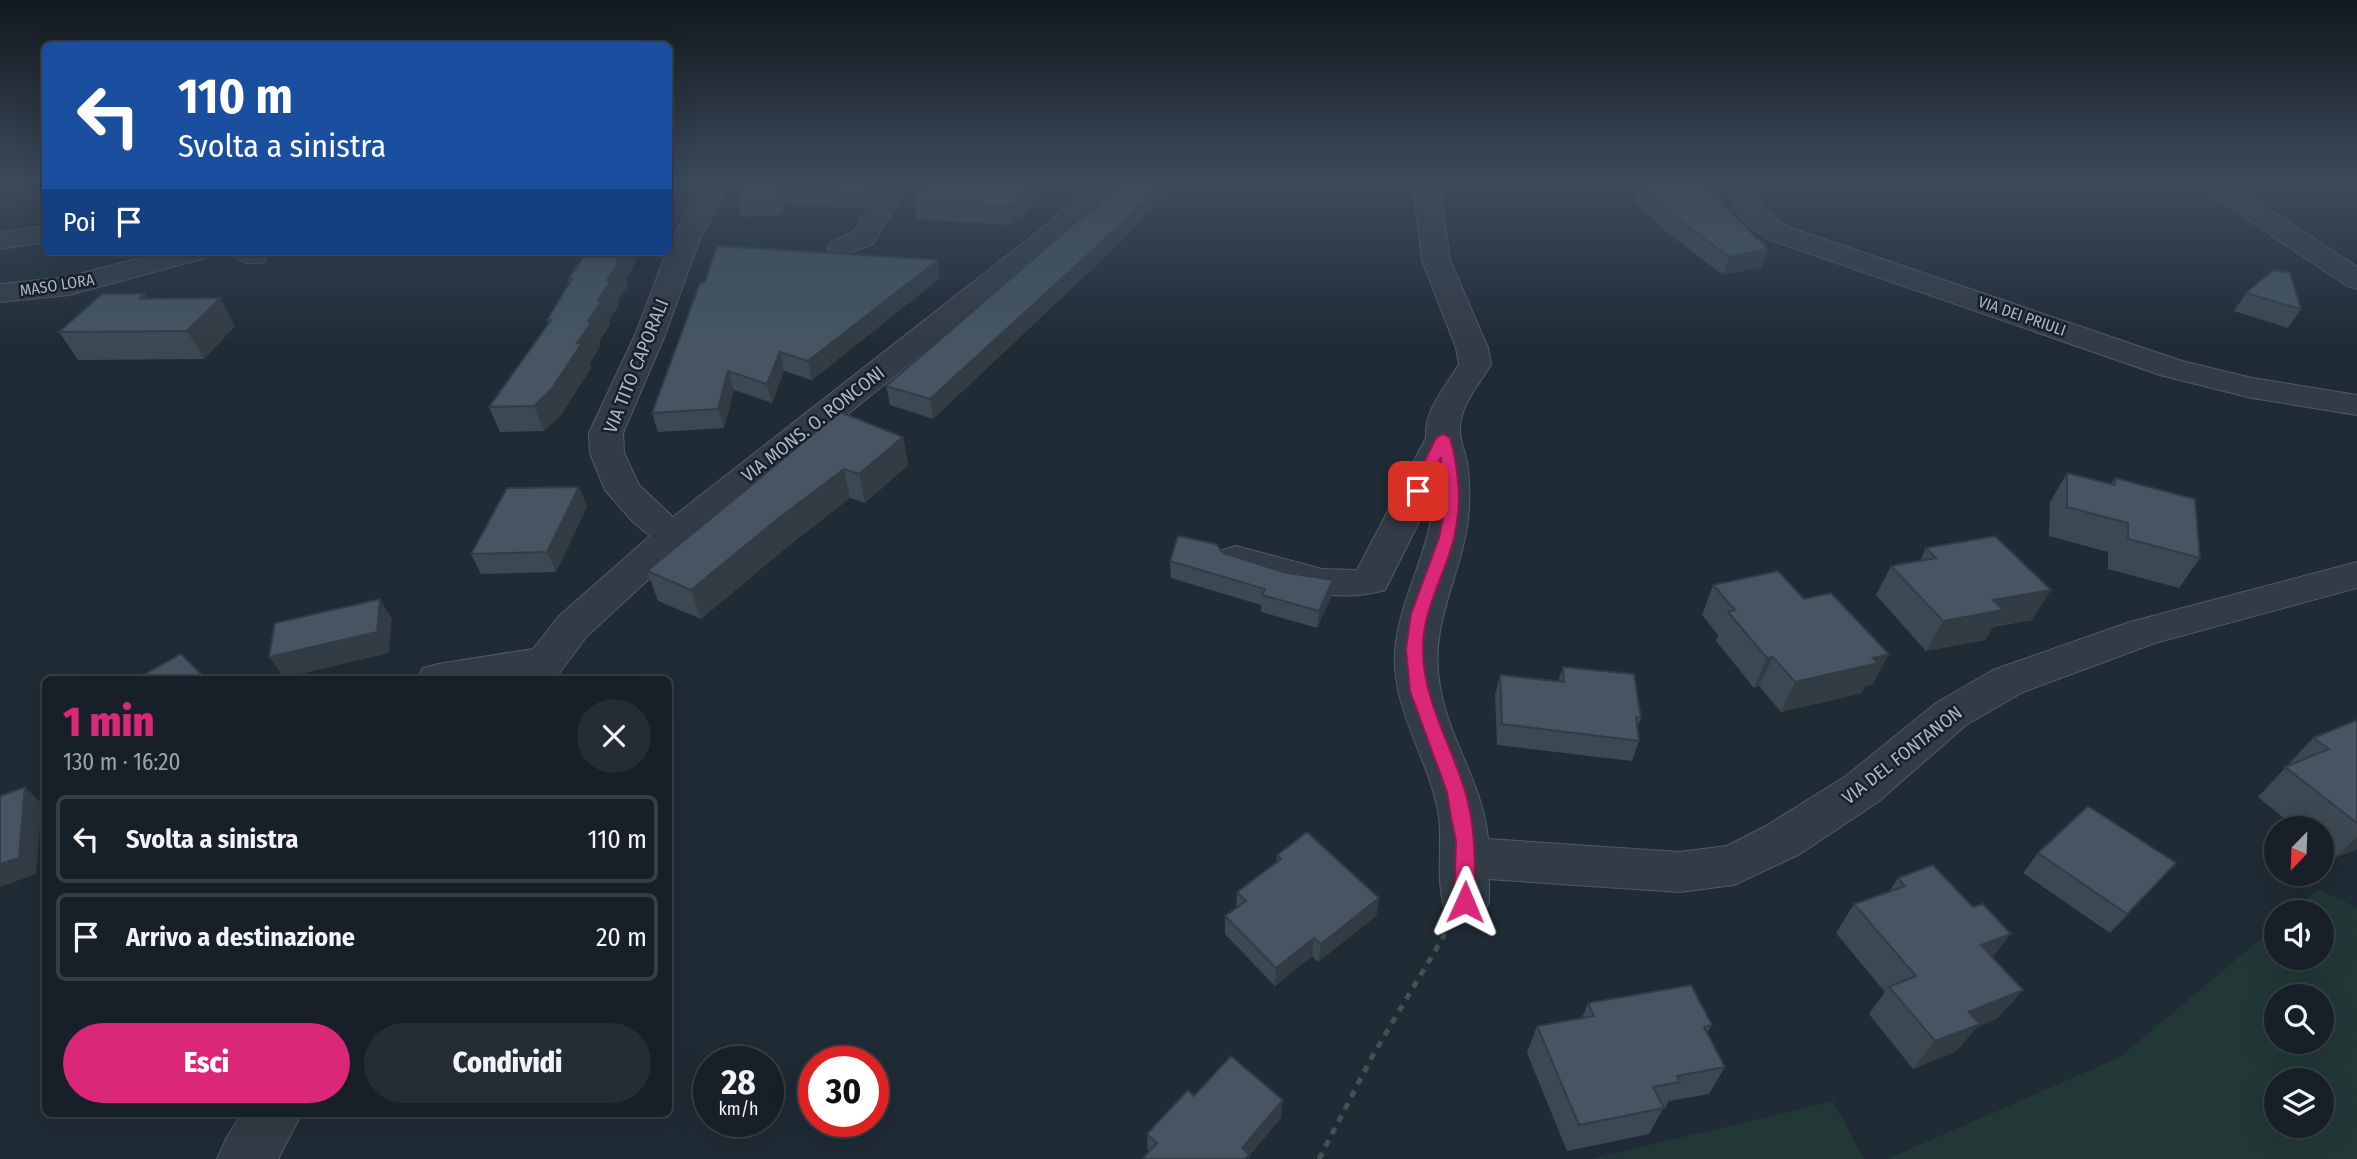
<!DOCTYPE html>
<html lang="it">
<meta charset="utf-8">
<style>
:root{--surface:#172028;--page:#242d34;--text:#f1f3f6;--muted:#9ea3a8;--line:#363e45;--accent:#db2777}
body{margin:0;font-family:"Fira Sans Condensed",sans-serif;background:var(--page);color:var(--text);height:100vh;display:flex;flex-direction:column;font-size:26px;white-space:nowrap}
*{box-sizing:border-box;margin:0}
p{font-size:23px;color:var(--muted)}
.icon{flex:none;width:38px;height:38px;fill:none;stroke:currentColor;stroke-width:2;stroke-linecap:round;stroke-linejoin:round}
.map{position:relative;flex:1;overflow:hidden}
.sheet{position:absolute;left:42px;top:676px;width:630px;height:441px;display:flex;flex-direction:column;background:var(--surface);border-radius:10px;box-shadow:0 7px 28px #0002,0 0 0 2px var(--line)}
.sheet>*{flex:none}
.top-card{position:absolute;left:42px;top:42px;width:630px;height:214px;border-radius:10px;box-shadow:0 7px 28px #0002,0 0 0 2px var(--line);background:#1a4fa0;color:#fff;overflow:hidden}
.needle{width:46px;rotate:203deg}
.controls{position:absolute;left:2264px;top:816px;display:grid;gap:14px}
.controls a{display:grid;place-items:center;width:70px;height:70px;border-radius:50%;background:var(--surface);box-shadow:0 7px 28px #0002,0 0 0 2px var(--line);font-size:35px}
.speed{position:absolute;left:693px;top:1046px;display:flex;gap:14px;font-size:35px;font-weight:700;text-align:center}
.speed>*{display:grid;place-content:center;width:91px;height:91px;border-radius:50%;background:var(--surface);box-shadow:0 7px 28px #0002,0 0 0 2px var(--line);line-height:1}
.speed small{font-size:18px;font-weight:400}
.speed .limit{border:10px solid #d22;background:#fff;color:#111}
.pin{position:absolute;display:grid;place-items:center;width:60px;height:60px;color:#fff;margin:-30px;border-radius:14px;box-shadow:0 4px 10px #0006}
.me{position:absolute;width:77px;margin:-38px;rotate:1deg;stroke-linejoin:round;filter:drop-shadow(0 0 5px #0008)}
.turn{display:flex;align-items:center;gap:24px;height:147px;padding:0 21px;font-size:32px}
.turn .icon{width:91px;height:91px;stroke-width:2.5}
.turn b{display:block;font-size:49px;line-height:60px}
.then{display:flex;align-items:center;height:66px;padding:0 21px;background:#0003;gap:14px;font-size:26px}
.round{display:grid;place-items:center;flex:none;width:74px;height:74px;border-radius:37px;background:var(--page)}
.headline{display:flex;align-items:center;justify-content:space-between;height:119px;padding:0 21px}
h1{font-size:42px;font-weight:800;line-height:52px;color:var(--accent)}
.primary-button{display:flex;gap:14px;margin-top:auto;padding:14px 21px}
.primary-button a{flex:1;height:80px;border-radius:42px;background:var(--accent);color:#fff;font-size:28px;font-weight:800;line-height:80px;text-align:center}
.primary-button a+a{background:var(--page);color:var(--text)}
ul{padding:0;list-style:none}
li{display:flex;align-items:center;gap:21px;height:88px;margin:0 14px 10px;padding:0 7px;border:4px solid var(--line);border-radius:10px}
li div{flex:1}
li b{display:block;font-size:26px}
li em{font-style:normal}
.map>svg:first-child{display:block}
.green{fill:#213837;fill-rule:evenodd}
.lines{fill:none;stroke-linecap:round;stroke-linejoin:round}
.minor-casing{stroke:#4f5a64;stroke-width:2}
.path{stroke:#3e5353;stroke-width:5;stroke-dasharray:7 7;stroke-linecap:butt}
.minor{fill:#323c46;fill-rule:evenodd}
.wall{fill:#3c4953}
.shaded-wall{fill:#313c44}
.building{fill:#465561;stroke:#313c44;stroke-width:2}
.route{fill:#db2777;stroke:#8e194d;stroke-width:2}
.labels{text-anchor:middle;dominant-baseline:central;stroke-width:5;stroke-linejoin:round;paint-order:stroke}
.far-street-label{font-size:16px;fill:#abb7c3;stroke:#18212a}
.street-label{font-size:19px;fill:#abb7c3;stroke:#18212a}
</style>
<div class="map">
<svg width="2357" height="1159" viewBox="0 0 2357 1159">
<rect width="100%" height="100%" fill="#1f2b35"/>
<g class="green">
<path d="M2319 889 2357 908V1159H1887L2120 1057 2277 925V957H2322V912H2292ZM2277 996H2322V1041H2277ZM2277 1080H2322V1125H2277Z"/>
<path d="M1833 1101 1864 1159H1591Z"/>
</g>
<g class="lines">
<g class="minor-casing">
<g id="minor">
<path d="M703 182H729L699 241 665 335 623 433 624 453 639 485 673 517 1045 226 1094 182H1120L1109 199 1065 238 686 545 587 636 555 679H417L423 668 438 664 533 649 559 616 650 536 633 522 605 490 590 453 589 433 635 335 671 241Z"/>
<path d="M884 182H910L873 244 841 256 831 254 827 248 831 242 853 232Z"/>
<path d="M1408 182H1434L1440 191 1450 260 1488 348 1491 364C1481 382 1465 399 1461 420 1457 435 1464 448 1467 462 1469 476 1470 491 1469 505 1467 570 1427 619 1440 687 1449 740 1483 784 1488 839L1679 852 1727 846 1766 826 1846 776 1936 703 1993 670 2130 622 2357 562V588L2155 643 2023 692 1966 725 1878 802 1800 854 1734 885 1679 892 1489 879V902L1482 917 1465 923 1448 917C1434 887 1443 850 1439 817 1430 757 1387 705 1396 642 1403 590 1433 546 1434 492L1385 590C1329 606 1276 584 1223 568L1217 559 1223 550 1236 546 1322 569 1357 570 1426 438C1424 409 1446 387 1459 364L1456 348 1422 260 1414 191Z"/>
<path d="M1730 182H1756L1761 207 1788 227 2182 361 2252 378 2357 395V415L2252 398 2160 375 1768 239C1746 226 1728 209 1730 182Z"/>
<path d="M2203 182H2229L2357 267V289L2347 286 2212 195Z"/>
<path d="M46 226V242L0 249V233Z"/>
<path d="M163 252H209L205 258 69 295 0 302V284L68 277Z"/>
<path d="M231 252H265L268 256 264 262C251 265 239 263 231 252Z"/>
<path d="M242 1113H302L278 1159H217L226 1139Z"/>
</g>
</g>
<path class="path" d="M1319 1159 1373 1055 1445 934"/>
<use href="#minor" class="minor"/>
</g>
<g class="wall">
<path d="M743 182H881L864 209 786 204 782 215 740 217 737 202Z"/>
<path d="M1053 183 1025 214 1009 225 917 219 915 201Z"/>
<path d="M1641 184 1762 267 1723 275 1663 229 1636 202Z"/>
<path d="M1169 193 1106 256 933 419 890 405 886 386 1094 211Z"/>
<path d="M637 258 626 281 628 285 618 300 619 304 609 321 610 324 599 342 600 346 590 363 591 368 561 415 544 431 500 432 489 407 548 324 547 320 569 283 568 279Z"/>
<path d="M940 278 812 380 784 371 772 403 734 390 724 428 658 432 652 413 700 283Z"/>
<path d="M2246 293 2301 309 2288 328 2234 311Z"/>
<path d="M148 299 235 326 204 359 78 360 59 332Z"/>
<path d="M903 437 908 465 865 503 850 498 787 547 701 619 658 601 647 571Z"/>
<path d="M2067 473 2111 484 2115 478 2200 558 2179 588 2108 569V552L2049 536 2050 502Z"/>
<path d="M579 487 587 507 556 572 481 574 471 554Z"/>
<path d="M1926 548 2032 620 1993 627 1985 640 1926 651 1876 595 1891 566 1920 561Z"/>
<path d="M1223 553 1331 597 1317 628 1261 612V605L1171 578 1170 561Z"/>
<path d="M1713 585 1873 684 1865 686 1862 693 1781 712 1759 686 1754 688 1716 641 1718 635 1702 615Z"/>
<path d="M1563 667 1641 718 1637 728 1639 741 1632 761 1497 745 1495 695 1500 675 1558 682Z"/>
<path d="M2357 720V849L2334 858 2322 849V828H2296L2258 797 2313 738Z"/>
<path d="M2038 853 2158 883 2110 933 2023 873Z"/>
<path d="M1277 855 1379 898 1376 916 1318 962 1312 956 1275 986 1225 934V916L1236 908 1237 892 1276 863Z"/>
<path d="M1898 878 1973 907 1992 957 1998 1018 1977 1027 1956 1051 1913 1069 1869 1014 1885 992 1836 933 1854 904 1889 892Z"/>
<path d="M1588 1003 1712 1025 1707 1033 1725 1067 1709 1094 1669 1101 1665 1109H1663L1649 1134 1567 1151 1527 1053 1537 1026 1582 1018Z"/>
<path d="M1194 1096 1281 1118 1249 1156V1159H1142L1148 1152 1147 1134Z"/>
</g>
<g class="shaded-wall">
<path d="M668 182H676L668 196Z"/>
<path d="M869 182H881L864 209 862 193Z"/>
<path d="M1037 182H1053V183L1025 214 1009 225 1007 207Z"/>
<path d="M1162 182H1169V193L1106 256 933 419 930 399Z"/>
<path d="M782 189 786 204 782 215 779 200Z"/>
<path d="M1768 249 1762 267 1723 275 1729 257Z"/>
<path d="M621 252H635L637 258 626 281 628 285 618 300 619 304 609 321 610 324 599 342 600 346 590 363 591 368 561 415 544 431 534 406 577 343Z"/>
<path d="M938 260 940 278 812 380 808 361Z"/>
<path d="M144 294 161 321 139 299Z"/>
<path d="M220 298 235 326 204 359 187 331Z"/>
<path d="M780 352 784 371 772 403 767 384Z"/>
<path d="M728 371 734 390 724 428 718 409Z"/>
<path d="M903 437 908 465 865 503 859 474Z"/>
<path d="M844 469 850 498 787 547 701 619 691 590 779 518Z"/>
<path d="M579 487 587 507 556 572 547 552Z"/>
<path d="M1333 580 1331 597 1317 628 1319 611Z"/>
<path d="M2051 590 2032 620 1993 627 1985 640 1926 651 1943 621 1993 600Z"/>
<path d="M380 599 392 619 389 653 284 678 269 657Z"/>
<path d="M1889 654 1873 684 1865 686 1862 693 1781 712 1795 682Z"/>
<path d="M1773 657 1759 686 1754 688 1767 658Z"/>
<path d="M25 787 42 804 36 874 0 887V864Z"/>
<path d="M2357 837V849L2334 858Z"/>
<path d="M2176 863 2158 883 2110 933 2127 914Z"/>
<path d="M1379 898 1376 916 1318 962 1321 944Z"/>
<path d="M2011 934 1988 963 1981 945Z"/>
<path d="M1314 938 1312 956 1275 986 1276 968Z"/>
<path d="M2023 990 1998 1018 1977 1027 1956 1051 1913 1069 1935 1041 1969 1012Z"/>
<path d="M1283 1100 1281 1118 1249 1156V1159H1242V1148Z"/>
</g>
<g class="building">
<path d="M743 182H869L862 193 782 189 779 200 737 202Z"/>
<path d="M926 182H1037L1023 196 1007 207 915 201Z"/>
<path d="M1123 182H1162L1106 238 930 399 886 386 1083 216 1090 210 1094 211Z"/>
<path d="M1665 182H1698L1768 249 1729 257 1668 211 1641 184Z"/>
<path d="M717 246 938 260 808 361 780 352 767 384 728 371 718 409 652 413 700 283 705 282Z"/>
<path d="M587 252H621L616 262H620L607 280 611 281 598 300H602L588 322H592L577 343H582L551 390 534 406 489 407 551 320H547L572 279H568Z"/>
<path d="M2273 270 2290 273 2301 309 2246 293Z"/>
<path d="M102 294H144L139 299 220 298 187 331 59 332Z"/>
<path d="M840 412 903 437 859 474 844 469 779 518 691 590 647 571Z"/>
<path d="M2067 473 2115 485V478L2195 499 2200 558 2128 539V523L2067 507Z"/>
<path d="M579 487 547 552 471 554 507 488Z"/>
<path d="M1178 536 1216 544 1223 553 1283 572 1333 580 1319 611 1262 595 1265 589 1170 561Z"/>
<path d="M1995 536 2051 590 1993 600 2003 610 1943 621 1891 566 1936 558 1926 548Z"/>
<path d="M1778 571 1804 599 1831 593 1889 654 1873 658 1878 663 1795 682 1773 657 1767 658 1728 612 1735 610 1713 585Z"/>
<path d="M380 599 377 632 269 657 275 623Z"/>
<path d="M181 654 206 679H136Z"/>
<path d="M1563 667 1634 674 1641 718 1636 717 1639 741 1502 724 1500 675 1564 682Z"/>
<path d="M2357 720V823L2285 767 2329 749 2313 738Z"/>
<path d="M25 787 19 858 0 864V796Z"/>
<path d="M2088 806 2176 863 2127 914 2038 853Z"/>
<path d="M1307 832 1379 898 1321 944 1314 938 1276 968 1225 916 1246 901 1237 892 1281 859 1277 855Z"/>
<path d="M1933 865 1973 907 1983 904 2011 934 1981 945 2023 990 1969 1012 1980 1024 1935 1041 1889 987 1916 976 1854 904 1905 886 1898 878Z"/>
<path d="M1691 985 1712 1025 1704 1027 1725 1067 1677 1076 1680 1082 1653 1087 1664 1108 1579 1125 1537 1026 1594 1016 1588 1003Z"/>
<path d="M1231 1056 1283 1100 1242 1148 1249 1154 1245 1159H1142L1157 1143 1147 1134 1188 1090 1194 1096Z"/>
</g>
<linearGradient id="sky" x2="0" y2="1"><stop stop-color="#11181d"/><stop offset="0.53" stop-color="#3c4a5c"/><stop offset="1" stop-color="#3c4a5c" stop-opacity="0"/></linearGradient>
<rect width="2357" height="344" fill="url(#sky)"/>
<path class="route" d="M1443 434 1450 438C1459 469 1462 506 1454 538 1445 575 1422 610 1423 650 1423 700 1451 744 1465 791 1476 828 1475 864 1475 902L1472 908 1465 911 1457 908 1454 902 1456 841 1451 817 1447 792 1410 691 1406 649 1411 614 1439 538 1443 517 1441 457 1423 494 1418 496 1410 491 1436 438Z"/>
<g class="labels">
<g class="far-street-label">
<text transform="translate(57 285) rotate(-9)">MASO LORA</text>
<text transform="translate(2022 316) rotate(19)">VIA DEI PRIULI</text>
</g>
<g class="street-label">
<text transform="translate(636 366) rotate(-68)">VIA TITO CAPORALI</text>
<text transform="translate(813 424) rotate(-38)">VIA MONS. O. RONCONI</text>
<text transform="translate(1902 755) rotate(-38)">VIA DEL FONTANON</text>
</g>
</g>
</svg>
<div class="controls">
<a><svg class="needle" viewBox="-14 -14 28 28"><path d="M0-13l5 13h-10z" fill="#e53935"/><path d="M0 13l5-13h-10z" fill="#9ea3a8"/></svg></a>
<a><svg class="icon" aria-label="sound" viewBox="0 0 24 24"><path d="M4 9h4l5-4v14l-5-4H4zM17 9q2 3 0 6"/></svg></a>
<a><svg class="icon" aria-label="search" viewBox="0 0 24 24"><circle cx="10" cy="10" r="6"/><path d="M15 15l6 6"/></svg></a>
<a><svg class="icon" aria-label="layers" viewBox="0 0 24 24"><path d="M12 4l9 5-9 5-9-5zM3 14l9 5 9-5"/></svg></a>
</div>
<div class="speed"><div>28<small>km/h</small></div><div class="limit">30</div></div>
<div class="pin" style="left:1418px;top:491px;background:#d93025"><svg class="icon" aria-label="arrive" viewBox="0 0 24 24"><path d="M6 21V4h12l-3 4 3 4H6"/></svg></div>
<svg class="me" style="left:1465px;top:902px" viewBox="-20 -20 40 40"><path d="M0-17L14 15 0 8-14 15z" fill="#db2777" stroke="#fff" stroke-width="4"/></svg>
<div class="top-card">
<div class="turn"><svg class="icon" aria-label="left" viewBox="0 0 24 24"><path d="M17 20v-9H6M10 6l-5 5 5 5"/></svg><div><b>110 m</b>Svolta a sinistra</div></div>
<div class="then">Poi<svg class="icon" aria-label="arrive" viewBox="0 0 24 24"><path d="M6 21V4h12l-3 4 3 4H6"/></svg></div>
</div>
<section class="sheet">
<div class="headline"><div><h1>1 min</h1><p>130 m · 16:20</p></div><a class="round"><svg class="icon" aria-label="close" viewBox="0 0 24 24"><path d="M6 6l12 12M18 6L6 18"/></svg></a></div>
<ul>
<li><svg class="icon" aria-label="left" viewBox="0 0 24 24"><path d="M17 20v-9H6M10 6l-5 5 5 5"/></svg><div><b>Svolta a sinistra</b></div><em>110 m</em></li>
<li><svg class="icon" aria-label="arrive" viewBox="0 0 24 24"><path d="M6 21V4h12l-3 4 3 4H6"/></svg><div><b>Arrivo a destinazione</b></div><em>20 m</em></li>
</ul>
<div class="primary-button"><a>Esci</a><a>Condividi</a></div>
</section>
</div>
